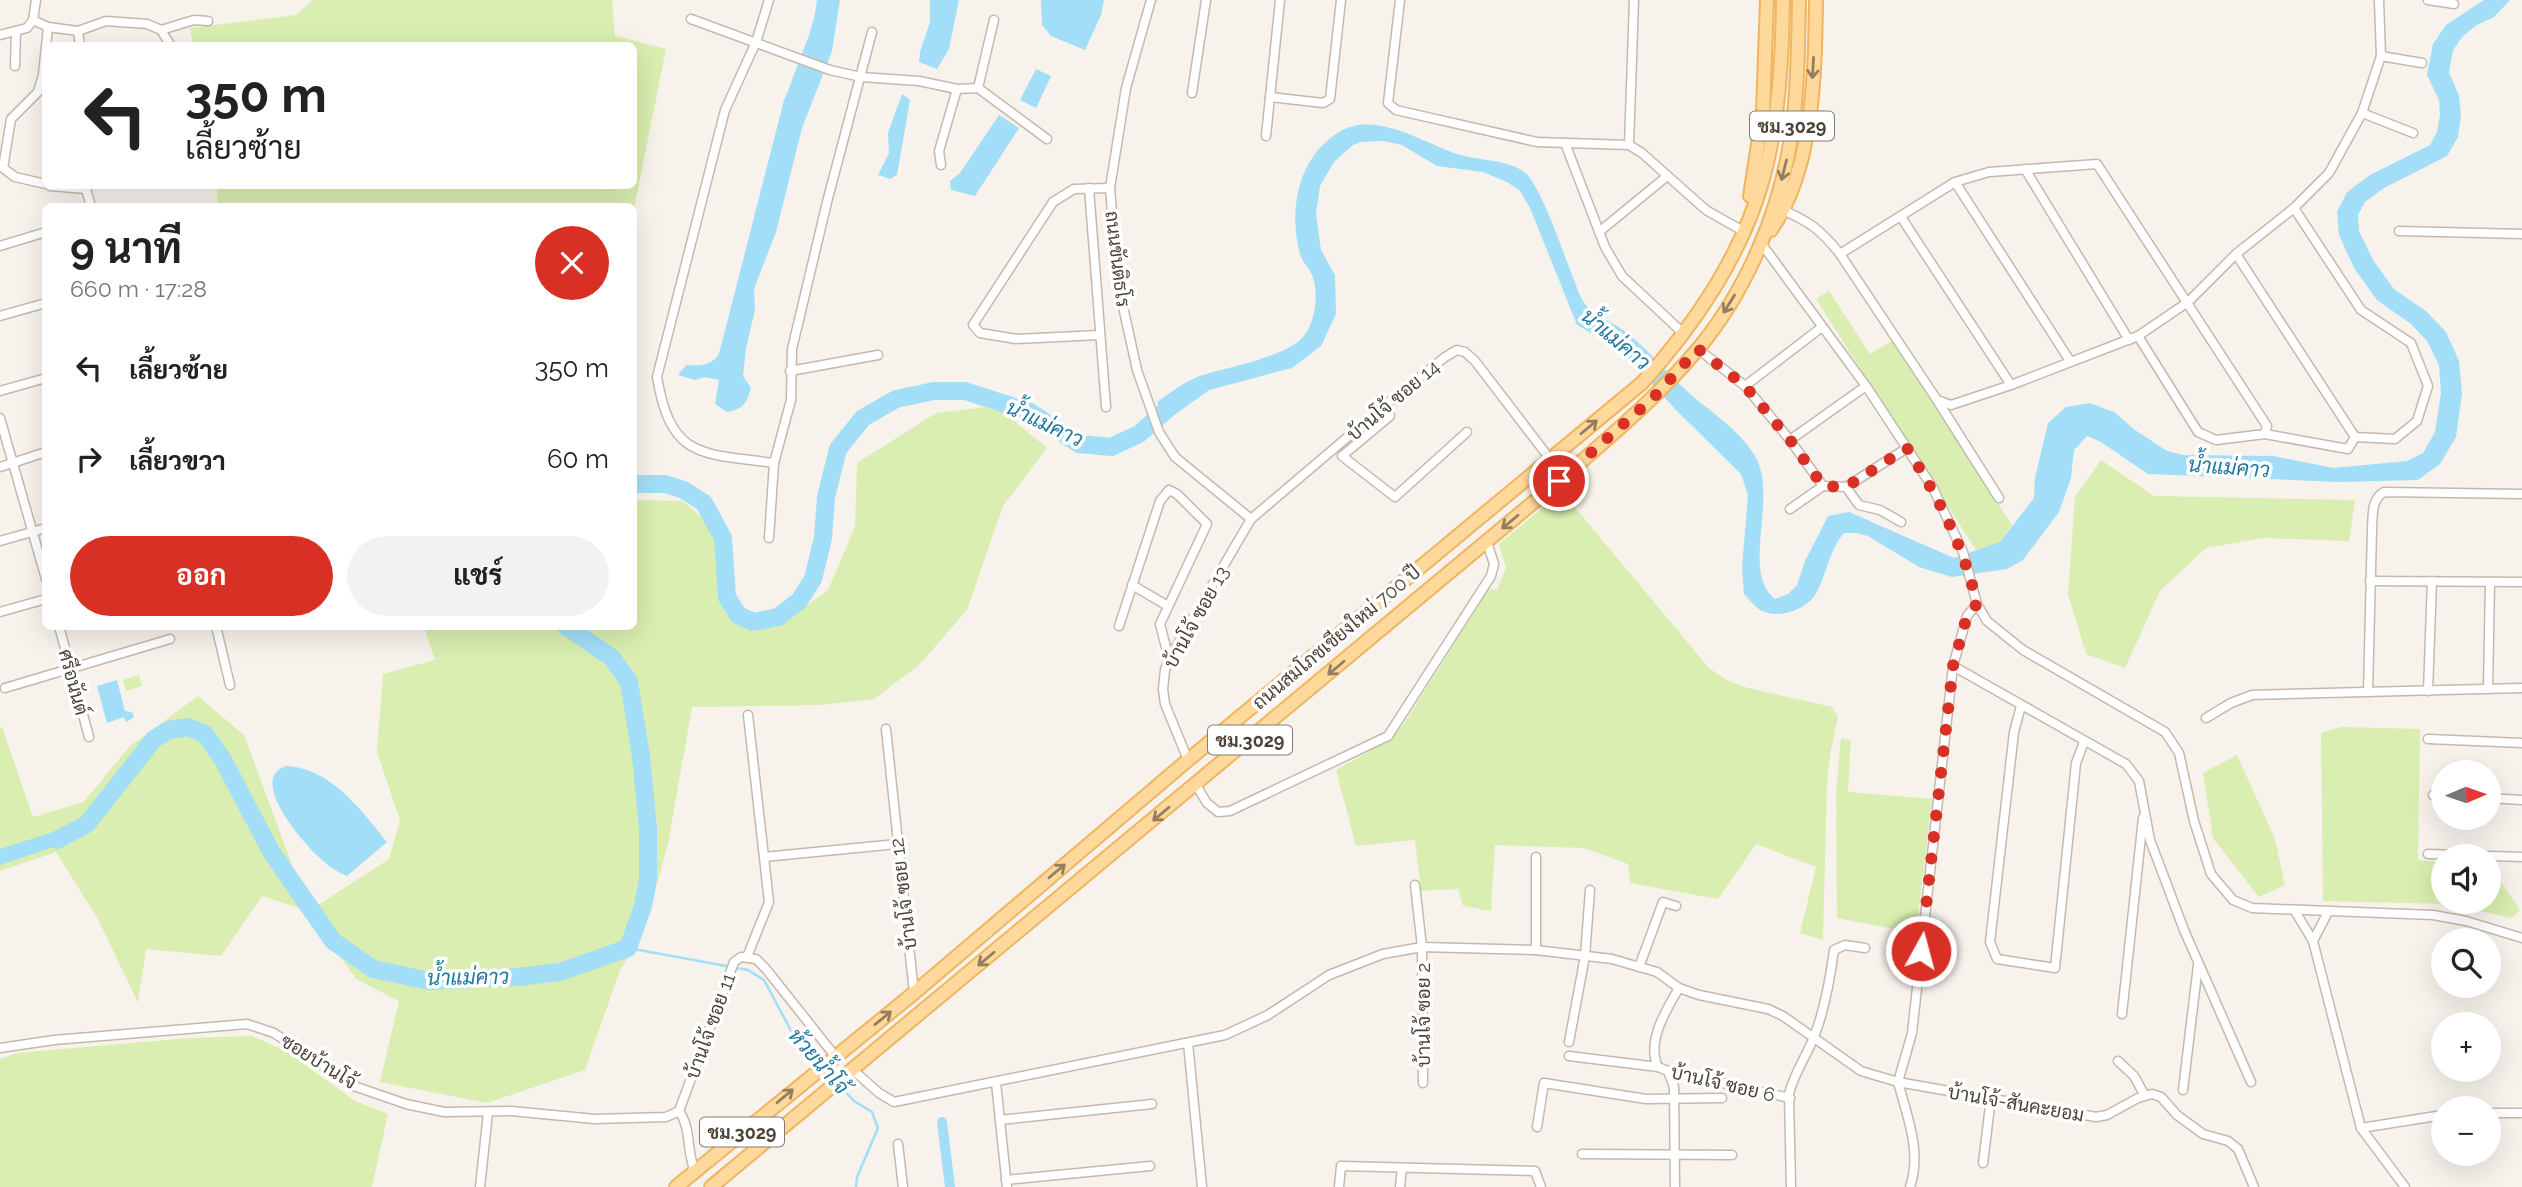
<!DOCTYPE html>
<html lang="th">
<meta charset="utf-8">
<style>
:root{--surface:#fff;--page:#f2f2f2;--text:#222;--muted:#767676;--accent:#d93025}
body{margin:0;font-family:Raleway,Sarabun,sans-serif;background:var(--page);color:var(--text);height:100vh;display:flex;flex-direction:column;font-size:26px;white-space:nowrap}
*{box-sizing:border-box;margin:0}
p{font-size:23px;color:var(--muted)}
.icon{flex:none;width:38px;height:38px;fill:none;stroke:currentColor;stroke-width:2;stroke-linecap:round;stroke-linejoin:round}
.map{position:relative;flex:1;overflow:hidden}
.panel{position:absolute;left:42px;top:203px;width:595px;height:427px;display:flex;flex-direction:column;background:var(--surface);border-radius:10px;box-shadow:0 7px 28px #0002}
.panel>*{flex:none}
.guide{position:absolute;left:42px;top:42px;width:595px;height:147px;border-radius:10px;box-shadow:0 7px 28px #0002;background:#fff;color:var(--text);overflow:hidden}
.needle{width:46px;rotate:88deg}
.buttons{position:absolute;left:2431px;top:760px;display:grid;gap:14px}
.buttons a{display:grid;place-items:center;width:70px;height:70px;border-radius:50%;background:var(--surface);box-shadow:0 7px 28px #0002;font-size:35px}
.pin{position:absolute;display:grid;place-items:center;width:60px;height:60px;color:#fff;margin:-30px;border:4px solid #fff;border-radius:50%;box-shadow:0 2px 7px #0007}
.me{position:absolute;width:77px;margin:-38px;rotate:7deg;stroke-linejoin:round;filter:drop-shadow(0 0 5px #0008)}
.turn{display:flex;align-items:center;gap:24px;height:147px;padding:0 28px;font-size:32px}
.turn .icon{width:91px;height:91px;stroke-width:2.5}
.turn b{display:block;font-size:49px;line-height:60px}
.round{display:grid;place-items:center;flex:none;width:74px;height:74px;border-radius:37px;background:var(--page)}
.head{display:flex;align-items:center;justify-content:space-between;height:119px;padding:0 28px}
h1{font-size:42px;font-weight:700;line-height:52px}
.primary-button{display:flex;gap:14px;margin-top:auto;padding:14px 28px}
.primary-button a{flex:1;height:80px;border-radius:42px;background:var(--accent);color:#fff;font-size:28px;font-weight:700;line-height:80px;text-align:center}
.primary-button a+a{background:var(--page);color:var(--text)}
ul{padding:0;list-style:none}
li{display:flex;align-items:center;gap:21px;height:91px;padding:0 28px}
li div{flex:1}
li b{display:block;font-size:26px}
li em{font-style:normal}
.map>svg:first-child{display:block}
.green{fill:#d9eeb0}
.water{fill:#a2def8}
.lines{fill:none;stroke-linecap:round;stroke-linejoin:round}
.stream{stroke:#a2def8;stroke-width:2.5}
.canal{stroke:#a2def8;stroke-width:10}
.river{stroke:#a2def8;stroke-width:18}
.street-casing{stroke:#c4b9ac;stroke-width:11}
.primary-casing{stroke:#f0b55f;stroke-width:16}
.street{stroke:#fff;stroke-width:8}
.primary{stroke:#ffd89b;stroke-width:12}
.oneway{stroke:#947e5f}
.route{stroke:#d93025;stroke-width:12;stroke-dasharray:0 21.6}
.labels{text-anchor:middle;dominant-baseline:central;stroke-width:7;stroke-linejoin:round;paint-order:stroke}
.shield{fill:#fff;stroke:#827b73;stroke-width:2}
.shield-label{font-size:18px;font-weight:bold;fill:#4c4237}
.street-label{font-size:19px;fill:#4c4237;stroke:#fff}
.water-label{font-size:21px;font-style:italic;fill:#1f78a1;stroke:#fff}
</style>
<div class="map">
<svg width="2522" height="1187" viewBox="0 0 2522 1187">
<rect width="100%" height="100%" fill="#f7f2eb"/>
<g class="green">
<path d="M313 0H612L615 36 666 49 634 209V206H217V186H634V46L193 45 190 28 296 15Z"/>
<path d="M1829 291 1870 354 1892 341 2012 525 2000 542 1976 550 1816 299Z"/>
<path d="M996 406 1047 448 1003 506 967 610 919 665 874 699 820 705 692 707 668 844 644 931 620 970 585 1070 487 1103 380 1082 399 1001 356 979 308 911 262 896 221 956 146 949 138 1003 98 919 56 852 0 871V727H2L33 817 84 802 129 747 198 696 244 735 309 911 389 859 400 820 377 752 383 674 435 660 424 627 634 626V500L683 501 712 526 719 552 723 601 744 627H777L828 590 855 527 857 463 936 413Z"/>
<path d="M2101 460 2154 496 2355 500 2349 541 2263 538 2206 548 2160 591 2125 668 2086 654 2068 594 2075 497Z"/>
<path d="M1562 492 1709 668 1728 681 1748 688 1832 707 1838 717 1830 755 1827 783 1823 940 1800 933 1816 867 1756 844 1718 899 1630 883 1628 864 1584 848 1495 845 1491 911 1463 906 1458 889 1421 891 1415 840 1356 846 1336 770 1391 739 1403 725 1489 589 1497 590 1506 568 1499 544Z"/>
<path d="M139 675 142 686 126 691 123 680Z"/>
<path d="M2341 727 2420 729 2418 860 2443 862V901H2488L2489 864 2520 910 2512 918 2446 904 2323 901 2321 733Z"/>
<path d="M1841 738 1851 740 1848 792 1932 799 1916 933 1837 918 1836 792Z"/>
<path d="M2237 755 2275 839 2285 885 2259 897 2213 838 2203 773Z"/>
<path d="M252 1036 286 1051 355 1101 388 1114 372 1187H0V1059L17 1053 189 1038Z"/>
</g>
<g class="water">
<path d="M817 0H840L832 51 802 128 776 232 754 289 755 310 746 348 743 376 751 388C747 403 743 409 727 412L715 404 719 380 705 377 695 380 678 375 686 365C700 366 711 366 719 354L784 100C790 88 793 76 798 64 807 40 814 26 817 0Z"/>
<path d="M930 0H959L949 49 937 69 919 62 920 52 930 22Z"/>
<path d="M1041 0H1104L1101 15 1085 50 1051 36 1042 25Z"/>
<path d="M2484 0H2510L2494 17 2477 25 2463 36 2453 50 2449 72 2459 96 2461 115 2458 137 2447 156 2384 188 2365 202 2358 215 2359 231 2373 260 2394 289 2427 312 2446 332 2459 361 2462 393 2456 437 2440 464 2418 480 2340 482 2148 474 2101 442 2087 436 2074 450 2071 478 2059 512 2023 560 2007 569 1952 577 1919 567 1868 536 1856 533H1844C1829 550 1827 573 1817 592 1807 610 1778 620 1760 610 1754 606 1749 599 1744 594L1742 568 1748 495 1741 474 1678 412 1620 350 1577 325 1530 208 1520 191 1507 182 1483 172 1437 166 1402 145 1383 141 1361 142 1353 145 1334 162 1320 186 1316 213 1321 250 1335 275 1336 314 1321 346 1292 368 1209 390 1166 421 1157 402C1170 393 1185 381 1200 376 1225 368 1286 357 1303 337 1315 323 1319 295 1313 278 1311 270 1303 263 1300 254 1288 210 1298 155 1341 131 1377 111 1423 143 1457 154 1477 161 1517 159 1530 178 1547 203 1562 250 1574 280 1577 287 1580 299 1586 305 1596 317 1615 323 1627 333 1649 350 1666 373 1687 391 1710 412 1739 429 1755 456 1779 497 1740 572 1775 599L1788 594 1797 585 1805 561 1828 516 1849 512 1954 558 2000 542 2034 498 2035 478 2048 423 2066 407 2090 403 2114 412 2135 430 2167 451 2183 455 2273 456 2333 468 2407 461 2423 453 2435 432 2441 393 2439 365 2427 341 2411 324 2377 300 2354 268 2339 235 2337 212 2347 192 2370 175 2430 145 2437 132 2440 115 2439 100 2427 75 2433 44 2446 25Z"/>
<path d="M1036 69 1051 76 1036 108 1020 100Z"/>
<path d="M902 94 910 100 897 175 890 179 878 175 889 153 888 133Z"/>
<path d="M999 115 1019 128 975 196 951 190 950 181 960 173Z"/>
<path d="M117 680 125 711 132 712 134 717 126 722 124 717 107 723 97 686Z"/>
<path d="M286 766C331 768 361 810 387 842L347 876C337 872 328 866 320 858 303 843 247 779 286 766Z"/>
<path d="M81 823 71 841 0 865V849Z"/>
</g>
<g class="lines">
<g class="stream">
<path d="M628 948 748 970 764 980 795 1038 821 1066"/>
<path d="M840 1086 854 1101 872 1112 878 1128 857 1177 856 1187"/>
</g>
<path class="canal" d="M942 1122 950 1187"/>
<g class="river">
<path d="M634 484H665L684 490 704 503 723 538 727 597 738 615 753 622 778 617 799 601 813 579 823 538 826 497 838 449 863 418 896 399 934 391H965L1030 412 1079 444 1111 447 1139 434 1179 399"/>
<path d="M57 840 87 824 154 739 169 730 188 727 205 734 223 760 272 853 333 941 373 969 429 981 518 977 560 972 628 948 643 906 648 879V828L641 757 629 682 612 658 566 626"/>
</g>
<g class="street-casing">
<g id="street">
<path d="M769 0 756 42 725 110 657 377C671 460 702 453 774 463"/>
<path d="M1151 0 1126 88 1110 188 1118 284 1137 370 1159 432 1175 457 1251 519"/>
<path d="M1400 0 1388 103 1396 110 1537 142 1629 145 1642 153 1706 210 1743 231"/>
<path d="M2428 0 2454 4"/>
<path d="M691 19 830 70 861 77 919 81 957 89 978 88 1047 139"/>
<path d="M33 20 48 27 78 31 106 21 147 24 161 30 171 46"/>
<path d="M161 30 194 20 208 21"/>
<path d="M78 31 80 46"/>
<path d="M0 35 27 28 33 20 36 0"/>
<path d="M2381 56 2422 63"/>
<path d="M15 66 16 31"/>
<path d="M978 88 994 20"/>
<path d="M1192 93 1206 0"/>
<path d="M1270 97 1323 103 1330 99 1341 0"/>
<path d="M2362 113 2413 133"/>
<path d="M1266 136 1280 0"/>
<path d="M1565 143 1605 247 1622 276 1684 334"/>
<path d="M1629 145 1634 0"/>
<path d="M941 165 939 151 957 89"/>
<path d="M2025 169 2129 340"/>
<path d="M1955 182 2070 361"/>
<path d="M46 184 15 177 3 168 11 119 38 92 43 75 48 27"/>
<path d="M50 186 86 189"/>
<path d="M85 186 91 206"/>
<path d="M1089 188 1106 407"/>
<path d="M2294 208 2361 310 2411 343 2428 386 2417 421 2395 439 2355 437"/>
<path d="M1783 210C1810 222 1821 230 1840 254L1937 400 1951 405 2011 385 2138 336 2188 302 2236 254 2294 208 2329 173 2362 113 2381 56 2379 0"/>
<path d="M1901 217 2011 385"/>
<path d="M2399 231 2522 234"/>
<path d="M1599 232 1666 177"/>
<path d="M1761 243 1866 386 1933 488 1963 552 1977 604 1987 621 2023 650 2165 732 2179 753 2194 821 2211 874 2233 900 2252 908 2433 915 2466 921 2522 938"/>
<path d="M0 246 46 232"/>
<path d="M1840 254 1955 182 1989 172 2097 164 2267 426 2265 434"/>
<path d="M2236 254 2355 437"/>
<path d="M0 316 46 303"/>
<path d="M1099 335 1016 339 980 333 973 325 1053 202 1074 189 1110 188"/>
<path d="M2138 336 2198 432 2216 440 2265 434 2348 449 2355 437"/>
<path d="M1698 349 1745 386 1790 440 1823 486 1846 487 1907 448"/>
<path d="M790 371 878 355"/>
<path d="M1745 386 1822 327"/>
<path d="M0 391 46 378"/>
<path d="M1937 400 1999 498"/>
<path d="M1383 407 1390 416 1342 456 1395 497 1467 432"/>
<path d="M0 418 46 579"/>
<path d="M1790 440 1866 386"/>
<path d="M0 467 46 452"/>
<path d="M1846 487 1859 505 1880 510 1901 522"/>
<path d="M1790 509 1823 486"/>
<path d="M769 538 774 463 791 400 792 349 827 202 872 32"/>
<path d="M0 541 46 528"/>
<path d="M2370 581 2522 582"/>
<path d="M1132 585 1168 606"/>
<path d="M0 612 46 599"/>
<path d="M59 626 89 737"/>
<path d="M216 626 230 685"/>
<path d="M1119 626 1160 501 1169 490 1177 494 1207 524 1160 624 1169 659"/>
<path d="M1953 666 2126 764 2139 781 2150 840 2184 930 2251 1082"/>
<path d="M5 688 170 639"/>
<path d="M2488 689 2490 582"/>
<path d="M2428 691 2432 581"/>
<path d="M2368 692 2372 529C2373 514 2371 500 2384 492L2522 494"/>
<path d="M2021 706 2014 732 1990 942 1997 959 2055 968 2076 763 2084 742"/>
<path d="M2206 718 2231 703 2252 695 2522 688"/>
<path d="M886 729 914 993"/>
<path d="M2428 739 2522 743"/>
<path d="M1188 760 1165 704 1163 689 1165 670 1169 659 1251 519 1383 407 1445 357 1457 350 1465 352 1475 361 1550 459"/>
<path d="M1196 785 1207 803 1218 812 1230 811 1388 736 1491 576 1494 564 1487 542"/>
<path d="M2433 795 2443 796"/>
<path d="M2488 798 2522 800"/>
<path d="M2428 854 2522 857"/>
<path d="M764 857 897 844"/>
<path d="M1415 885 1422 947 1423 1083"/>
<path d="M2295 911 2313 941 2361 1128 2405 1187"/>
<path d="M2313 941 2328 912"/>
<path d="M1536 950V857"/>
<path d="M747 957 769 902 748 715"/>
<path d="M1639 967 1663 902 1676 906"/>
<path d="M1679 988C1666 1010 1646 1042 1658 1067L1668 1071 1790 1098"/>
<path d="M2122 1014 2143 818"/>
<path d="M1569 1042 1585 956 1590 890"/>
<path d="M1188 1043 1202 1187"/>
<path d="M0 1048 54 1040 247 1024 274 1033 351 1085 406 1104 444 1112 511 1111 595 1119 666 1117 679 1111"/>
<path d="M1569 1056 1658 1067"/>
<path d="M2118 1061 2134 1076 2145 1096"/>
<path d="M853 1070 879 1093 894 1102 1225 1035 1268 1015 1329 975 1383 954 1422 947 1536 950 1612 959 1657 972 1679 988 1699 995 1768 1009 1783 1016 1861 1071 1898 1082 2096 1117 2107 1115 2138 1098 2152 1094 2161 1097 2177 1115 2203 1134 2228 1141 2238 1149 2254 1187"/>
<path d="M1668 1071 1674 1087 1675 1187"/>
<path d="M1898 1082 1912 1033 1953 666 1967 616 1977 604"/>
<path d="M1898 1082C1907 1116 1922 1152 1910 1187"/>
<path d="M996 1083 1007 1187"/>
<path d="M2183 1090 2198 965"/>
<path d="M679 1111 734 962 741 957 756 959 766 969 835 1056"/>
<path d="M679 1111C692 1129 686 1152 695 1171"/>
<path d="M2488 1113H2522"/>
<path d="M1000 1120 1152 1104"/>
<path d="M1537 1127 1544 1083 1646 1099 1722 1098"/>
<path d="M2361 1128 2443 1115"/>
<path d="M898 1144 903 1187"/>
<path d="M1582 1154 1732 1155"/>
<path d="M1983 1163 1991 1098"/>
<path d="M1006 1180 1150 1166"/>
<path d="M480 1187 488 1113"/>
<path d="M1339 1187 1341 1166 1535 1171 1541 1187"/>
<path d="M1400 1187 1402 1168"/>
<path d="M1791 1187 1789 1094C1794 1073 1806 1057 1814 1037 1825 1009 1830 980 1834 950L1845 945 1865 948"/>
</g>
</g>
<g class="primary-casing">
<g id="primary">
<path d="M1750 196 1763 112 1767 0"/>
<path d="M1771 230C1814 168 1815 73 1816 0"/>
<path d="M676 1187 914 993 1188 760 1642 383C1694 326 1742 255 1763 179 1779 121 1782 60 1783 0"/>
<path d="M711 1187 1559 481C1607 439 1657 398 1698 349 1747 290 1779 213 1791 138 1798 92 1798 46 1799 0"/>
</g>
</g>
<use href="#street" class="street"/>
<use href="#primary" class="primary"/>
</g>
<defs><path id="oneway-shaft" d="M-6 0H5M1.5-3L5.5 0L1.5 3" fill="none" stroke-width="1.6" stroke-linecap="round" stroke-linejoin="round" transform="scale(1.75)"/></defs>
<g class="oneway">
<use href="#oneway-shaft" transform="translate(1813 68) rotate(93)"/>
<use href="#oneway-shaft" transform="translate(1784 170) rotate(104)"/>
<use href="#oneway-shaft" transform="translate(1729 304) rotate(122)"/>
<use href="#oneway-shaft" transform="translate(1589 427) rotate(-40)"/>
<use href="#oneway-shaft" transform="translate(1510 522) rotate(140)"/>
<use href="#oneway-shaft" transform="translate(1336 668) rotate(140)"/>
<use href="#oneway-shaft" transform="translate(1161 814) rotate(140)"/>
<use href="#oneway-shaft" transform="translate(1057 871) rotate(-40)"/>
<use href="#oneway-shaft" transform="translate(986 959) rotate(140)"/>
<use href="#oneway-shaft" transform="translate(883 1018) rotate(-39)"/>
<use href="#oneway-shaft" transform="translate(785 1096) rotate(-40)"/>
</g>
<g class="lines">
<path class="route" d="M1559 481 1654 397 1698 349 1745 386 1790 440 1823 486 1846 487 1907 448C1939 499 1963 544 1977 604L1967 616 1953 666 1921 951"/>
</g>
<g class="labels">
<g class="shield">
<rect x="1750" y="111.5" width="84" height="29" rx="5"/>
<rect x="1208" y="725.5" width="84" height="29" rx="5"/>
<rect x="700" y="1117.5" width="84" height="29" rx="5"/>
</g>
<g class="shield-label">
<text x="1792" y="126">ชม.3029</text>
<text x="1250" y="740">ชม.3029</text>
<text x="742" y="1132">ชม.3029</text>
</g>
<g class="street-label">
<text transform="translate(1118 259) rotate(83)">ถนนขันติธโร</text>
<text transform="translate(1393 400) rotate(-40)">บ้านโจ้ ซอย 14</text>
<text transform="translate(1196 617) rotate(-61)">บ้านโจ้ ซอย 13</text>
<text transform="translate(1336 637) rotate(-40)">ถนนสมโภชเชียงใหม่ 700 ปี</text>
<text transform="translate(74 682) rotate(75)">ศรีอนันต์</text>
<text transform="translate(903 894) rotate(-97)">บ้านโจ้ ซอย 12</text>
<text transform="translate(1423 1015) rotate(-90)">บ้านโจ้ ซอย 2</text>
<text transform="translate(710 1026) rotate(-70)">บ้านโจ้ ซอย 11</text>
<text transform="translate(319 1061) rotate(32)">ซอยบ้านโจ้</text>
<text transform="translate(1723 1083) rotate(13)">บ้านโจ้ ซอย 6</text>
<text transform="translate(2016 1103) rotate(10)">บ้านโจ้-สันคะยอม</text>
</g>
<g class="water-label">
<text transform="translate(1616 339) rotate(40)">น้ำแม่คาว</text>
<text transform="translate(1045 423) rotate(25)">น้ำแม่คาว</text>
<text transform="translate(2229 467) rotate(4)">น้ำแม่คาว</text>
<text transform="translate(468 977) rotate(-1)">น้ำแม่คาว</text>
<text transform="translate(819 1061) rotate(49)">ห้วยน้ำโจ้</text>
</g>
</g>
</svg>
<div class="buttons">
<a><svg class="needle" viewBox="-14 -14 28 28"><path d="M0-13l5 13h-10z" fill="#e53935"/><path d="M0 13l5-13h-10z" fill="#767676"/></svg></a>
<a><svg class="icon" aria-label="sound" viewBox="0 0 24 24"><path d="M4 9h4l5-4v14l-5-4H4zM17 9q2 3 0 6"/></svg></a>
<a><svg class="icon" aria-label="search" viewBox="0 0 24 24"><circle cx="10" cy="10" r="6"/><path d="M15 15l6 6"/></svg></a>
<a>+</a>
<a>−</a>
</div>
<div class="pin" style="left:1559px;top:481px;background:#d93025"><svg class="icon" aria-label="arrive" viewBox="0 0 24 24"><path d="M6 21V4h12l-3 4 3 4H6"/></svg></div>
<svg class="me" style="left:1921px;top:951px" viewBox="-20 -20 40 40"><circle r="17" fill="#d93025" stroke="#fff" stroke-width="3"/><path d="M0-11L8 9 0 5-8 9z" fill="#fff"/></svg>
<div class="guide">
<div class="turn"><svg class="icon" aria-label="left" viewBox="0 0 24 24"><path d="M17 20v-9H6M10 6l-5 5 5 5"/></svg><div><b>350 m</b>เลี้ยวซ้าย</div></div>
</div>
<section class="panel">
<div class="head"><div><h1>9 นาที</h1><p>660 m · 17:28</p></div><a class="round" style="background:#d93025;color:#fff"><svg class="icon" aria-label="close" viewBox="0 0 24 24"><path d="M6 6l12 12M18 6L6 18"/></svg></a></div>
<ul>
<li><svg class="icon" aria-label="left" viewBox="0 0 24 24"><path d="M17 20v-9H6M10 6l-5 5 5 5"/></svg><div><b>เลี้ยวซ้าย</b></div><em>350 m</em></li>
<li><svg class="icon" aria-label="right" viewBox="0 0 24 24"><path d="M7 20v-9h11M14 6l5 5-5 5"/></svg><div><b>เลี้ยวขวา</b></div><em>60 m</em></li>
</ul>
<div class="primary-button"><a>ออก</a><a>แชร์</a></div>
</section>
</div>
